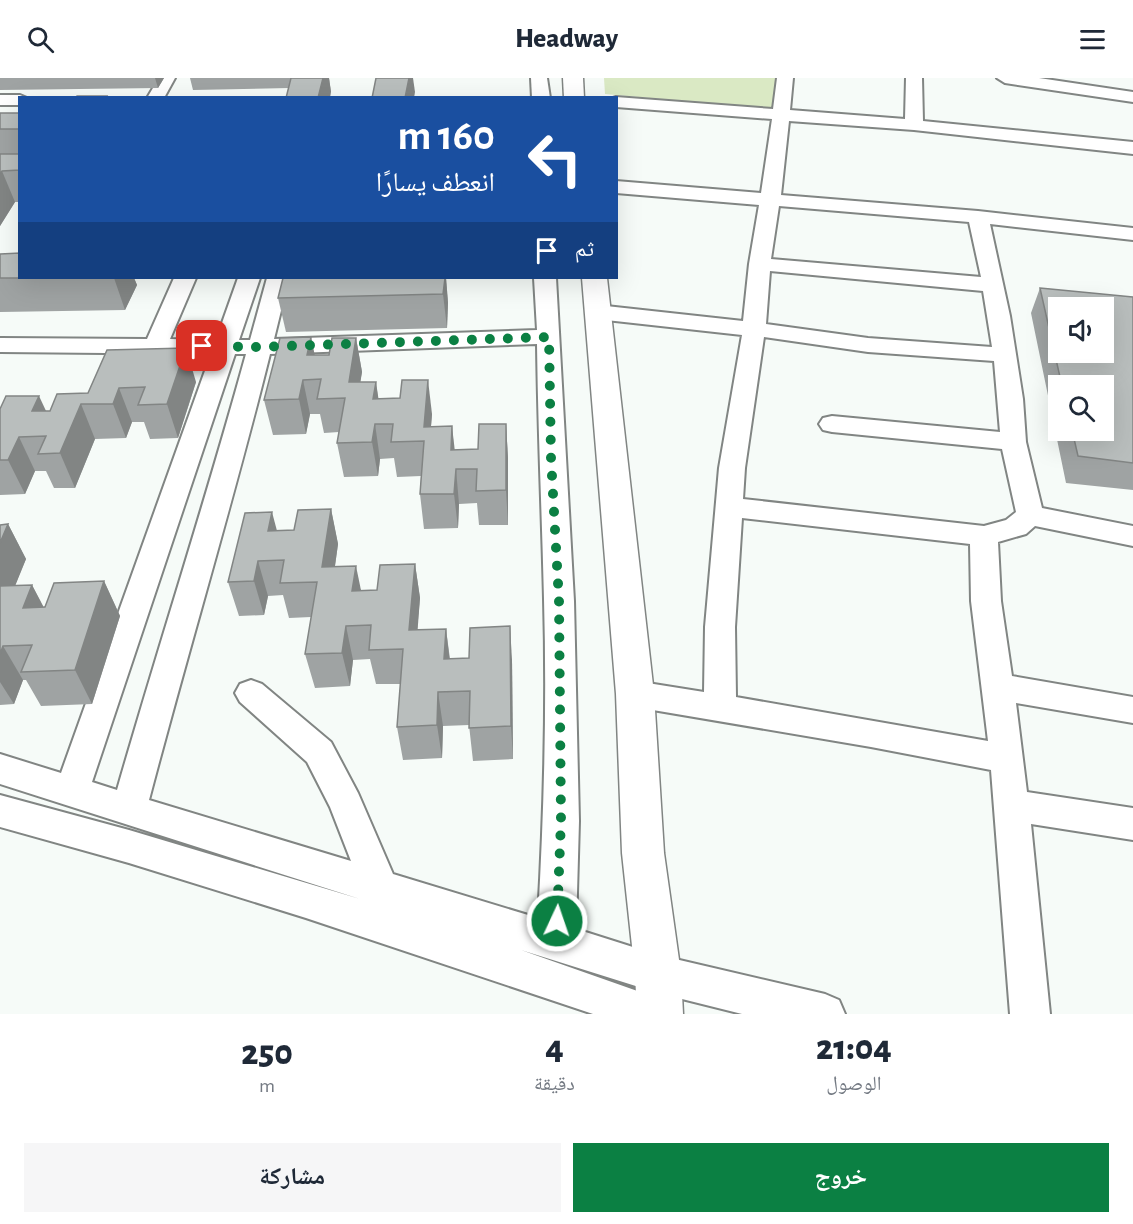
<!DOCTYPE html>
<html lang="ar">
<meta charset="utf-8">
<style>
:root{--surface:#fff;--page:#f6f6f7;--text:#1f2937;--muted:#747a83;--accent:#0b8043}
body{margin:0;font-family:"Alegreya Sans","Noto Naskh Arabic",sans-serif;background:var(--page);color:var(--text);direction:rtl;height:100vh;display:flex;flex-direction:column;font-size:22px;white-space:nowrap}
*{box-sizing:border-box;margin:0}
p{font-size:20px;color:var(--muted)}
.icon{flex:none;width:33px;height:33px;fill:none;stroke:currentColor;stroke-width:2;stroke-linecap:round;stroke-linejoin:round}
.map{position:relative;height:936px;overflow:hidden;direction:ltr}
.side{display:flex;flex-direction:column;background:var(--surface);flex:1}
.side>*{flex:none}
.guide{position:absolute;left:18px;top:18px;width:600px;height:183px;border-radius:0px;box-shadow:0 6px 24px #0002;direction:rtl;background:#1a4fa0;color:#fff;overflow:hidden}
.tools{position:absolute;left:1048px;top:219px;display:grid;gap:12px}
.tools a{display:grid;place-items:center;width:66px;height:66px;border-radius:0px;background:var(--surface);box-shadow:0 6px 24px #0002;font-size:30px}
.pin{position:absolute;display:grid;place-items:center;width:51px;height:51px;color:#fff;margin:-26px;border-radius:12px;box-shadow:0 3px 9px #0006}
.me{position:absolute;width:66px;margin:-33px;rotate:3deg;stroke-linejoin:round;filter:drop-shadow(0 0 4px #0008)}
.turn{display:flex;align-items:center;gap:21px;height:126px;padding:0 24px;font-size:27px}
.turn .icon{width:78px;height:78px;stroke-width:2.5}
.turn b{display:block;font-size:42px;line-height:51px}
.then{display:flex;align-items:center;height:57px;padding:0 24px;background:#0003;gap:12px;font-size:22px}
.eta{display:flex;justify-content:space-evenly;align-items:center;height:102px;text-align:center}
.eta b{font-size:36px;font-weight:800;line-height:42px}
.button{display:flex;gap:12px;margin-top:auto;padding:12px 24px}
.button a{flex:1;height:69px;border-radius:0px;background:var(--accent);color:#fff;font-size:24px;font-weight:800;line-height:69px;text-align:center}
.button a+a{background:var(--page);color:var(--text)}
header{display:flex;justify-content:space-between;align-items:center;height:78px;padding:0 24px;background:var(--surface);font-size:27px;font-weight:800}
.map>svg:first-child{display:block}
.green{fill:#dae9c4}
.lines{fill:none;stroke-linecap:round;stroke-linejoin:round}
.street-casing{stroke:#818583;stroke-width:4}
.secondary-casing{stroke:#818583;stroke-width:3}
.street{fill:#fff;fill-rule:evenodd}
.secondary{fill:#fff;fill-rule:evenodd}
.wall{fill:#9fa3a3;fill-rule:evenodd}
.shaded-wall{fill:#828584}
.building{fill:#b9bebd;stroke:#828584;stroke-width:1.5;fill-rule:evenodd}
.route{stroke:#0b8043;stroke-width:10;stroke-dasharray:0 18}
</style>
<header><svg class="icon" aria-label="menu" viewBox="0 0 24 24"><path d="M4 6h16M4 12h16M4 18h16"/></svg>Headway<svg class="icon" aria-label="search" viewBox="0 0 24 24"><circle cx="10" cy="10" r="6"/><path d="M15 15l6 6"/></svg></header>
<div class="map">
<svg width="1133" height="936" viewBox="0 0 1133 936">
<rect width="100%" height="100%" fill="#f6fbf8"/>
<path class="green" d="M604 0H777L772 31 605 16Z"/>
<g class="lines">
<g class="street-casing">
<g id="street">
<path d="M159 0H175L164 20H147Z"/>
<path d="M531 0H547L550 20H532Z"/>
<path d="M777 0H793L790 32 905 41 906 0H922L923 43 1133 64V76L914 52 789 43 781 117 978 133 1133 150V162L990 146 1010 238 1023 321 1026 364 1042 430 1133 448V468L1035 448 1026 456 998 464 1001 523 1012 598 1133 619V645L1016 625 1027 714 1133 730V762L1031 746 1050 936H1010L991 692 871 669 635 629 624 625 619 616 624 607 635 603 704 614 705 549 719 390 742 257 597 241 589 239 586 234 589 229 597 227 743 243 749 186 759 127 616 115V103L761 115 772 41 616 29V20H613L616 19 773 31ZM779 128 969 144 981 199 771 181ZM770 193 983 213 992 269 868 260 766 246ZM764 259 868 274 994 283 1000 354 832 338 823 340 819 346 823 352 832 354 1002 371 1016 434 1006 442 984 448 743 421 745 390ZM742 440 970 466 971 523 988 663 736 619 735 549Z"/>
<path d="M997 0H1039L1133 14V24L1005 5Z"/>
<path d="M0 17H20L27 20H20V27H0Z"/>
<path d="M174 200H196L170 261 216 262 238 200H260L239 262H250L267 200H289L274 261 537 252 534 200H556L574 523 579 743 576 851 658 877 825 916 839 922 845 936H742L658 915 521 872 663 922 669 936H593L306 840 129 785 0 749V717L129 752 360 821 0 706V676L61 695 211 276 0 274V260L147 261ZM537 266C538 352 542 436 544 521 547 627 544 734 538 840L393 796 358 715 331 664 262 606 251 602 240 606 235 615 240 624 307 684 330 729 351 783 149 722C188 573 233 425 270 276ZM235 276H246C206 422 159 566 117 712L92 704Z"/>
</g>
</g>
<g class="secondary-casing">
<g id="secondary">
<path d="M563 0H583L584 20H564Z"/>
<path d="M582 200H607L654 616 664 775 681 896 683 936H637L635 896 622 775 616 616Z"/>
</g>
</g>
<use href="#street" class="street"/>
<use href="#secondary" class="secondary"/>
</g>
<g class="wall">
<path d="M0 0H164L158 10 0 12Z"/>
<path d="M190 0H329L331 14 289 10 193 12Z"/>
<path d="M0 35H20V124H15L0 148Z"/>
<path d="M0 176 20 200H134L137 207 125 232 0 234Z"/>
<path d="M283 200H446L448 225 447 250 286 254 278 220Z"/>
<path d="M1040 210 1133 219V412L1066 405 1031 235ZM1059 308H1104V352H1059Z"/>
<path d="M311 259 314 277H329L356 260 362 294 360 304H376L378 321 432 336 431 349 452 348 454 372 478 371 506 346 508 380V447H479L477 425 459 426 458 450 424 451 420 416 421 398 397 399 394 380 380 381 378 398 344 399 337 365 339 354 324 355 320 336H310L306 356 273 357 264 322Z"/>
<path d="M107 272 196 304 178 360 150 361 144 344H132L126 360 95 361 75 410H54L46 393H35L25 416 0 417V331L50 333 88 315Z"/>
<path d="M331 431 338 466 335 488 361 512H377L415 486 420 520 417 552 446 551 450 581 512 582 513 681 473 683 469 647 443 648 442 680 403 682 397 649 401 606H376L370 581 353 582 350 608 315 610 305 576 311 539 289 540 283 517 268 518 264 537 239 538 228 504 277 453 294 452Z"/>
<path d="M8 446 26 481 15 507H32L43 529 104 503 120 538 92 626 41 628 26 602H23L14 626 0 627V447Z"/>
</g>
<g class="shaded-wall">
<path d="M155 0H164L158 10Z"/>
<path d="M323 0H329L331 14 330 20H318Z"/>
<path d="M409 0H413L415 14 414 20H405Z"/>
<path d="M2 93 15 124 0 148V96Z"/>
<path d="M114 200H134L137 207 125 232Z"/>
<path d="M445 200H446L448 225 447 250 443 216Z"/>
<path d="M311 259 318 293 307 277Z"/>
<path d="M356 260 362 294 355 338 349 304Z"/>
<path d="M186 270 196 304 178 360 167 326Z"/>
<path d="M303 302 310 336 306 356 299 321Z"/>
<path d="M428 302 432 336 428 383 424 349Z"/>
<path d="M376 304 381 338 373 321Z"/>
<path d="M119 310 132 344 126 360 113 326Z"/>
<path d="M39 318 55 352 32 333Z"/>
<path d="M81 326 95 361 75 410 60 375Z"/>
<path d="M375 346 380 381 378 398 372 364Z"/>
<path d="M506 346 508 380V447L506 412Z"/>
<path d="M452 348 456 383 451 372Z"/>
<path d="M19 359 35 393 25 416 8 382Z"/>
<path d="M456 391 459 426 458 450 454 416Z"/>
<path d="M331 431 338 466 330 523 322 489Z"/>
<path d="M272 434 281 468 268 453Z"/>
<path d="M8 446 26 481 1 543 0 541V465Z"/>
<path d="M258 483 268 518 264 537 254 503Z"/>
<path d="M415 486 420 520 415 586 409 552Z"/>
<path d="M356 488 363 522 352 513Z"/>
<path d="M104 503 120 538 92 626 75 592Z"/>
<path d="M32 507 50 541 23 530Z"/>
<path d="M346 548 353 582 350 608 342 575Z"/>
<path d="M510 548 512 582 513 681 511 648Z"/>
<path d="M446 551 450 585 448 615 444 581Z"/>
<path d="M3 568 23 602 14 626 0 604V576Z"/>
<path d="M438 614 443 648 442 680 437 647Z"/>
</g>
<g class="building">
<path d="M291 0H323L318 20H286Z"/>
<path d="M376 0H409L405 20H372Z"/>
<path d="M77 18H107L106 20H76Z"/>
<rect x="0" y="35" width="20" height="16"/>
<path d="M0 76H20V92L2 93 0 96Z"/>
<path d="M20 175V200H41H0V176Z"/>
<path d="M283 200H445L443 216 278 220Z"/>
<path d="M1040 210 1133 219V385L1078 378 1072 352H1104V308H1062ZM1059 230H1104V274H1059Z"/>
<path d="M311 259 307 277H329L332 260H356L349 304H376L373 321 400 320 402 302H428L424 349 452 348 451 372 478 371 479 346H506V412L476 413 477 391H456L454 416H420L424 363 391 364 393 346H375L372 364 337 365 345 320 317 321 321 301 303 302 299 321 264 322 280 260Z"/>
<path d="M186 270 167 326 138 327 145 309 119 310 113 326H81L60 375 38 376 46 358 19 359 8 382H0V331L6 318H39L32 333H50L57 316 88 315 107 272Z"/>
<path d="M331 431 322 489 356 488 352 513 377 512 380 487 415 486 409 552 446 551 444 581 469 580 470 550 510 548 511 648 469 650 470 613 438 614 437 647 397 649 403 571 369 572 371 547 346 548 342 575 305 576 317 504 280 505 284 482 258 483 254 503 228 504 245 435 272 434 268 453 294 452 298 432Z"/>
<path d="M8 446 0 465V447Z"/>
<path d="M104 503 75 592 21 594 32 567 3 568 0 576V508L32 507 23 530 45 529 54 505Z"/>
</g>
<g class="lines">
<path class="route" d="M202 268 259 269 549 259 551 380 559 523 561 743 557 843"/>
</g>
</svg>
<div class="tools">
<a><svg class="icon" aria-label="sound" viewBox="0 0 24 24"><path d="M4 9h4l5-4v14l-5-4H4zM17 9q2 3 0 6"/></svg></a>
<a><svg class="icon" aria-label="search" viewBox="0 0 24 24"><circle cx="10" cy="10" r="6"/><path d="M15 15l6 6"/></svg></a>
</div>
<div class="pin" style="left:202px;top:268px;background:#d93025"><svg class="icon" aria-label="arrive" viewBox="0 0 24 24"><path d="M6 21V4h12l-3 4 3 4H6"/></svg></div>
<svg class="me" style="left:557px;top:843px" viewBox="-20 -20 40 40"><circle r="17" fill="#0b8043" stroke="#fff" stroke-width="3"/><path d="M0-11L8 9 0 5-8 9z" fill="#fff"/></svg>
<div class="guide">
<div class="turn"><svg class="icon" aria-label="left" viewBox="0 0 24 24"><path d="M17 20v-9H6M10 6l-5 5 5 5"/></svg><div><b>160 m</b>انعطف يسارًا</div></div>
<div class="then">ثم<svg class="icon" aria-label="arrive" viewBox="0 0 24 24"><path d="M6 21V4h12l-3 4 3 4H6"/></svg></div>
</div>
</div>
<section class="side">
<div class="eta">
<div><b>21:04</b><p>الوصول</p></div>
<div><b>4</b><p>دقيقة</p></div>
<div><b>250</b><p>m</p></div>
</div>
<div class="button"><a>خروج</a><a>مشاركة</a></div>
</section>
